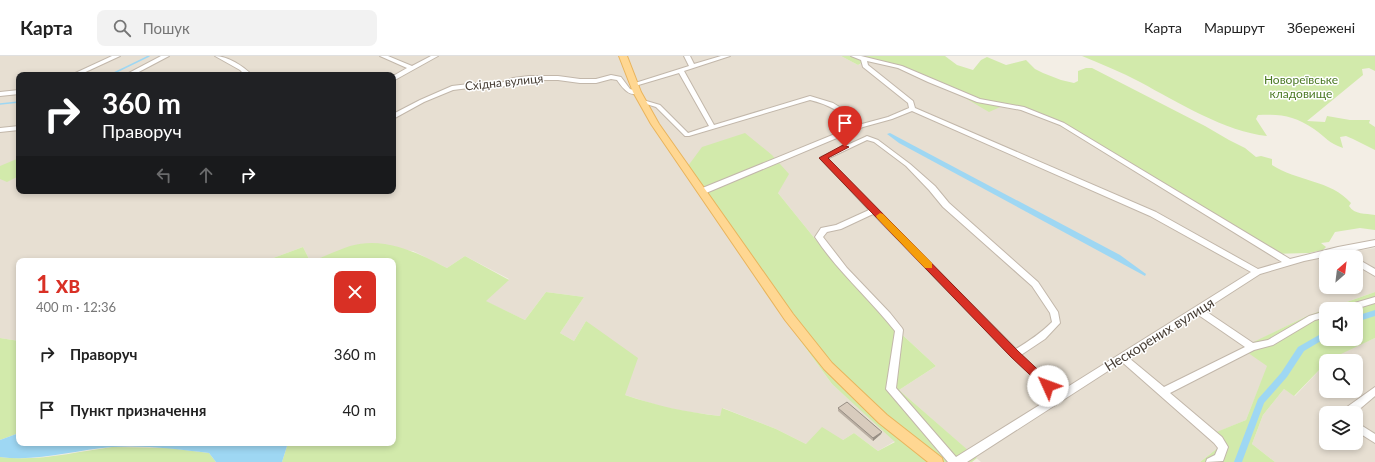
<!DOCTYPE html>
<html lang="uk">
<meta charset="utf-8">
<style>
:root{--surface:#fff;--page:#f2f2f2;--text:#222;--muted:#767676;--line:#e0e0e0;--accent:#d93025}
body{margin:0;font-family:Lato,sans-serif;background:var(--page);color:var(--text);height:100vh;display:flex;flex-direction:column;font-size:15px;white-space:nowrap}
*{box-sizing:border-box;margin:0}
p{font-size:13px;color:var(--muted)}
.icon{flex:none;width:22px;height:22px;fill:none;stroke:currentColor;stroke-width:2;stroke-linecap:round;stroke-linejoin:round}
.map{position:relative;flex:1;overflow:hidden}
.panel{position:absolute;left:16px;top:202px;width:380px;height:188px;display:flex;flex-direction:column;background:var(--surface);border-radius:8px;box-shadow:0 2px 6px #0003}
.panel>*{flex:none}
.banner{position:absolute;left:16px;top:16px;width:380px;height:122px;border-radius:8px;box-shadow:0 2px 6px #0003;background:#202124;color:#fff;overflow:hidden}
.needle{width:26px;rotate:28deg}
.tools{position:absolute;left:1319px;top:194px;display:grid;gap:8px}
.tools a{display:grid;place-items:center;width:44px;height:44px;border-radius:8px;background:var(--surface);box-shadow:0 2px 6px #0003;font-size:20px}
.pin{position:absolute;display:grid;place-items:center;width:34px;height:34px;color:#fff;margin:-41px -17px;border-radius:50% 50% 50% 0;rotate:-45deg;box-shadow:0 0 4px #0007}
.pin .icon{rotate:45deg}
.me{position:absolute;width:44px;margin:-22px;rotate:313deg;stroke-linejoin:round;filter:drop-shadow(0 0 3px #0008)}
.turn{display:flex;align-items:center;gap:14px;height:84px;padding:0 20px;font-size:18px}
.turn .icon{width:52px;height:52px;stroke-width:2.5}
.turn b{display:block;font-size:28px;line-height:34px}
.lanes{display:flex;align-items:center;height:38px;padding:0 20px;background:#0003;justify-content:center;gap:20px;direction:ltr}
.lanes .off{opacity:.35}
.round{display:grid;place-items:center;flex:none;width:42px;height:42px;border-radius:8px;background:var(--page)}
.overview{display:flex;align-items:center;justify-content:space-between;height:68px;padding:0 20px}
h1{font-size:24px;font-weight:700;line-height:30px;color:var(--accent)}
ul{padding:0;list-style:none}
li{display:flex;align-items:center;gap:12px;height:56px;padding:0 20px}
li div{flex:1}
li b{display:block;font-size:15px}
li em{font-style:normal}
header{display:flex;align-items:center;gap:24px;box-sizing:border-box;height:56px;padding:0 20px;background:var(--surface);border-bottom:1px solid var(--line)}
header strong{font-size:19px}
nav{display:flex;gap:22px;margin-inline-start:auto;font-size:14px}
.search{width:280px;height:36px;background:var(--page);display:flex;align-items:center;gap:10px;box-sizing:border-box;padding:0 14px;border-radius:8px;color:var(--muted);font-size:15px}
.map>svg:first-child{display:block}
.residential{fill:#e7dfd2;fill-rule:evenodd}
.green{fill:#d2eaab}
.water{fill:#9ed7f3}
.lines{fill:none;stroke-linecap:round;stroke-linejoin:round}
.stream{stroke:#9ed7f3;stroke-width:1.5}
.canal{fill:#9ed7f3;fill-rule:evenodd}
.minor-casing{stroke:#c2b7aa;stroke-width:2}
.major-casing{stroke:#e9b45d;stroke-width:2}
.minor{fill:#fff;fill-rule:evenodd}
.major{fill:#ffd792;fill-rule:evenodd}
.wall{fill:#baafa3}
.shaded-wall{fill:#978e84}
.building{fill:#d8cbbd;stroke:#978e84}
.route{fill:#d93025;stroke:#8d1f18}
.slow{fill:#f59e0b}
.labels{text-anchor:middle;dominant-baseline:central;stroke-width:3;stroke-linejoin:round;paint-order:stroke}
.far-park-label{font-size:12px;fill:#4c7a25;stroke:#fff}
.far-street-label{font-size:12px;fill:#463d34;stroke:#fff}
.street-label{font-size:14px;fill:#463d34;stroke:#fff}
</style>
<header>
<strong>Карта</strong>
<div class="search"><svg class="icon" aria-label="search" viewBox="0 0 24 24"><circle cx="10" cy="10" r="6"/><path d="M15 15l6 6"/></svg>Пошук</div>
<nav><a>Карта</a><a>Маршрут</a><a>Збережені</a></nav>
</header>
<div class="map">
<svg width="1375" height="406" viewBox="0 0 1375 406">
<rect width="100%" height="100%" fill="#f3eee5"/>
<g class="residential">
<path d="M0 0H841L858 9 868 4 899 11 1048 63 1117 103 1287 209 1337 198 1375 192V236L1307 260 1242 292 1268 309 1246 364 1215 377 1219 391 1200 406H981L899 334 936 310 882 260 841 215 778 137 725 172 762 232 832 328 895 385 878 395 854 377 843 384 806 388 776 373 723 352 720 360 689 356 663 351 625 339 586 265 574 285 560 277 584 241 546 236 525 264 485 245 509 223 465 200 447 212 413 195 352 190 313 205H310L303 191 265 205H19V285L0 282ZM19 19H393V135H19ZM1326 201H1356V231H1326Z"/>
<path d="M1375 282V406H1275L1252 388 1263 359 1284 333 1295 340 1326 307V335H1356V305H1328L1332 301ZM1326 357H1356V387H1326Z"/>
</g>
<g class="green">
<path d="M841 0H945L957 9 973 14 981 4 987 1 1006 9 1026 4 1035 13 1043 17 1061 24 1074 27 1078 25V15L1086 12H1092L1205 70 1229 84 1245 92 1256 101 1261 100 1272 103V109C1296 125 1331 124 1351 147L1349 150C1355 159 1365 157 1375 159V174L1360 172 1335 176 1329 186 1321 187 1326 191 1323 194 1309 197 1270 198 1117 103 1048 63 1007 48 989 56C961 39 902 5 870 5 866 5 861 7 858 9Z"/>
<path d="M1082 0H1375V15L1369 12 1362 13 1363 19 1307 65 1325 66 1327 60 1350 64H1370L1369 67 1375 71V94L1353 83 1346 80 1340 81 1343 92C1328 87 1326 81 1314 73 1294 60 1282 58 1258 59L1256 63 1267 80C1226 76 1177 46 1140 26 1121 16 1101 8 1082 0Z"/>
<path d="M745 77 772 99 789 118 778 137 841 215 882 260 936 310 899 334 977 402 972 406H282L288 387H393V205H313C325 200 338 194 350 190 385 180 418 197 447 212L465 200 509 224 486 245 525 264 546 236 584 241 560 277 574 285 586 265 638 302 625 339C658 350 685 356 720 360L722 352 776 373 806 388 822 371 843 384 854 377 878 395 895 386 832 328 762 232 725 172 685 114 702 91Z"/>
<path d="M19 102V120L7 126 0 123V110Z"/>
<path d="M303 191 310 205H265Z"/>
<path d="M1375 236V282L1326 305V307L1294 340 1284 333 1263 359 1252 388 1275 406H1200L1219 391 1214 377 1246 364 1267 310 1241 292 1307 260 1326 253V283H1356V253H1327Z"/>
<path d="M0 282 19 285V377L0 384Z"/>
<path d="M112 391 169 392 209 397 216 406H0V401C37 406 75 396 112 391Z"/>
</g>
<g class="water">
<path d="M890 77 1120 199 1146 218 1145 220 899 87 887 78Z"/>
<path d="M19 377V387H288L282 406H216L209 397C177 393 144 389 112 391 74 394 38 406 0 401V384Z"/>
</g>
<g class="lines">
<g class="stream">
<path d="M110 19 149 0"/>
<path d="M0 48 19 46"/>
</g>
<g class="canal">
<path d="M1375 254V260L1356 266V260Z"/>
<path d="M1326 275V282L1304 295 1287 321 1264 347 1242 406H1234L1258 343 1281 317 1298 291Z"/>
</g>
<g class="minor-casing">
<g id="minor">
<path d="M112 0H120L79 19H71Z"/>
<path d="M161 0H169L133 19H125Z"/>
<path d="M215 0C228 0 243 10 252 19H245L240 14Z"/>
<path d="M380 0H388L412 10 431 0H438L393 25V20L407 12Z"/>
<path d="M684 0H690L694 8 721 0H730L684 15 714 69 810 40 833 47 846 55 862 68 888 61 909 52 908 47 863 11 861 4 851 0H861L902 10 980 43 1024 51 1064 67 1290 203 1338 191 1375 184V190L1347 196 1353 201H1343L1338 198 1304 205 1260 218 1204 254 1253 287 1268 284 1309 260 1326 255V261L1315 264 1273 289 1254 294 1170 337 1222 381 1228 391 1223 405 1206 406 1207 403 1215 399 1218 392 1214 387 1122 306 967 406H948L886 333 895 275C869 242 838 216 815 181L821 172 836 169 869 154 821 103 820 102 821 101 865 81 867 80 878 84 910 108 935 130 949 147 1038 226 1058 256 1060 267 1045 283 1021 299 1061 335 1251 216 1150 160 912 55 892 63 863 71 706 137H700L699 135 700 133 857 69C843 57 828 48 810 44L689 80H685L656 51 640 46 643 44 660 49 688 77 709 70 679 17 635 30 632 28 689 10ZM867 5 898 12 928 26 977 46 1021 54 1060 69 1282 206 1258 213 1156 156 915 52 913 45 868 9ZM867 84 874 86 906 110 929 134 943 151 1032 230 1050 257 1052 266C1041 277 1029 285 1016 293L827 103ZM873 158 1012 301 1054 340 956 401 896 332 903 274 902 272 890 257 847 212 823 181 827 176 841 173ZM1197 258 1245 291 1164 331 1129 302Z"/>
<path d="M611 19 621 21 630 33 640 36C630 43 622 31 617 24L611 23 596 27H580L558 24H529L516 25 502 31H477L453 34 424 46 393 63V58L420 44 452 30 477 27H501L513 22 529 20H558L580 23H596Z"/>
<path d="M19 34V38L0 40V36Z"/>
<path d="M19 70V74L0 76V72Z"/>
<path d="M1356 202 1375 213V220L1356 209Z"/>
<path d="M1375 241V247L1355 253H1340L1341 251Z"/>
<path d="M1375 331V340L1355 357H1345L1347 351Z"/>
<path d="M1356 366 1375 378V387L1356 375Z"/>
</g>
</g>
<g class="major-casing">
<path id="major" d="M619 0H627L641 36 659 68 793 258 832 307 887 359 942 402 943 406H928L879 367 824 313 785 264 651 68 633 36Z"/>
</g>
<use href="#minor" class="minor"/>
<use href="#major" class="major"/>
</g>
<path class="wall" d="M838 352 881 378 873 385 838 355Z"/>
<path class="shaded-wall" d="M882 376 881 378 873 385V382Z"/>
<path class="building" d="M847 346 882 376 873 382 838 352Z"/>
<path class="route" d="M843 89 849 91 828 102 1018 295 1052 327 1054 330 1052 333H1045L1011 301 819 102Z"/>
<path class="slow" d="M880 157 883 158 932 207V212H925L877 162 876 160Z"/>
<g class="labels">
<g class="far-park-label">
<text x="1301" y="23">Новореївське<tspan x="1301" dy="14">кладовище</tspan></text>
</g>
<g class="far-street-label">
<text transform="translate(504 26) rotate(-6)">Східна вулиця</text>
</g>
<g class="street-label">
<text transform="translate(1159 278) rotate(-32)">Нескорених вулиця</text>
</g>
</g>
</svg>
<div class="tools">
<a><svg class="needle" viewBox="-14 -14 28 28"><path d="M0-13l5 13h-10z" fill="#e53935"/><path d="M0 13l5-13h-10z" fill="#767676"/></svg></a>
<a><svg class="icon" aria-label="sound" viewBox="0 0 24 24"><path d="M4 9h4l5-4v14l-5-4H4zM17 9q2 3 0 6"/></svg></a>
<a><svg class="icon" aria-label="search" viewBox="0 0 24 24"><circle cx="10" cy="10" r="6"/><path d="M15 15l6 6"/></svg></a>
<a><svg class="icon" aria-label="layers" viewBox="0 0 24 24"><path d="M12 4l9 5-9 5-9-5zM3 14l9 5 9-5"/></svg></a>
</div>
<div class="pin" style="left:845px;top:91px;background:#d93025"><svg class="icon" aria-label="arrive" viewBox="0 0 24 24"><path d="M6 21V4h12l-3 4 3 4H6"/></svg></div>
<svg class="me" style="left:1048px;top:330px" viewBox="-20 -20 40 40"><circle r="19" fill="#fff"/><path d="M0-13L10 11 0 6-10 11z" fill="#d93025"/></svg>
<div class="banner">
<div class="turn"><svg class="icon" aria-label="right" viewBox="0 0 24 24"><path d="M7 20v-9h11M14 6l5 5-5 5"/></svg><div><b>360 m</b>Праворуч</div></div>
<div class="lanes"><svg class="icon off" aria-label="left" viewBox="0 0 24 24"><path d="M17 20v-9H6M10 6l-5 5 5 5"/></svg><svg class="icon off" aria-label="ahead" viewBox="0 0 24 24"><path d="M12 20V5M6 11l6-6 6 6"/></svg><svg class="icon" aria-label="right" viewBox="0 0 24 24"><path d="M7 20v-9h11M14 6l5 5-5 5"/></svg></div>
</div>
<section class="panel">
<div class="overview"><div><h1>1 хв</h1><p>400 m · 12:36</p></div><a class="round" style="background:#d93025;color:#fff"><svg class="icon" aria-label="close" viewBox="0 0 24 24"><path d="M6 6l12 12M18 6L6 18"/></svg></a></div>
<ul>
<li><svg class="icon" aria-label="right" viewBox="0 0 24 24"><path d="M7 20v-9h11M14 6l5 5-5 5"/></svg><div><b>Праворуч</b></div><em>360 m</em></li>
<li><svg class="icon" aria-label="arrive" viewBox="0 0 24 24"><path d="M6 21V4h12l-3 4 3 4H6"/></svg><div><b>Пункт призначення</b></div><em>40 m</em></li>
</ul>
</section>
</div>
